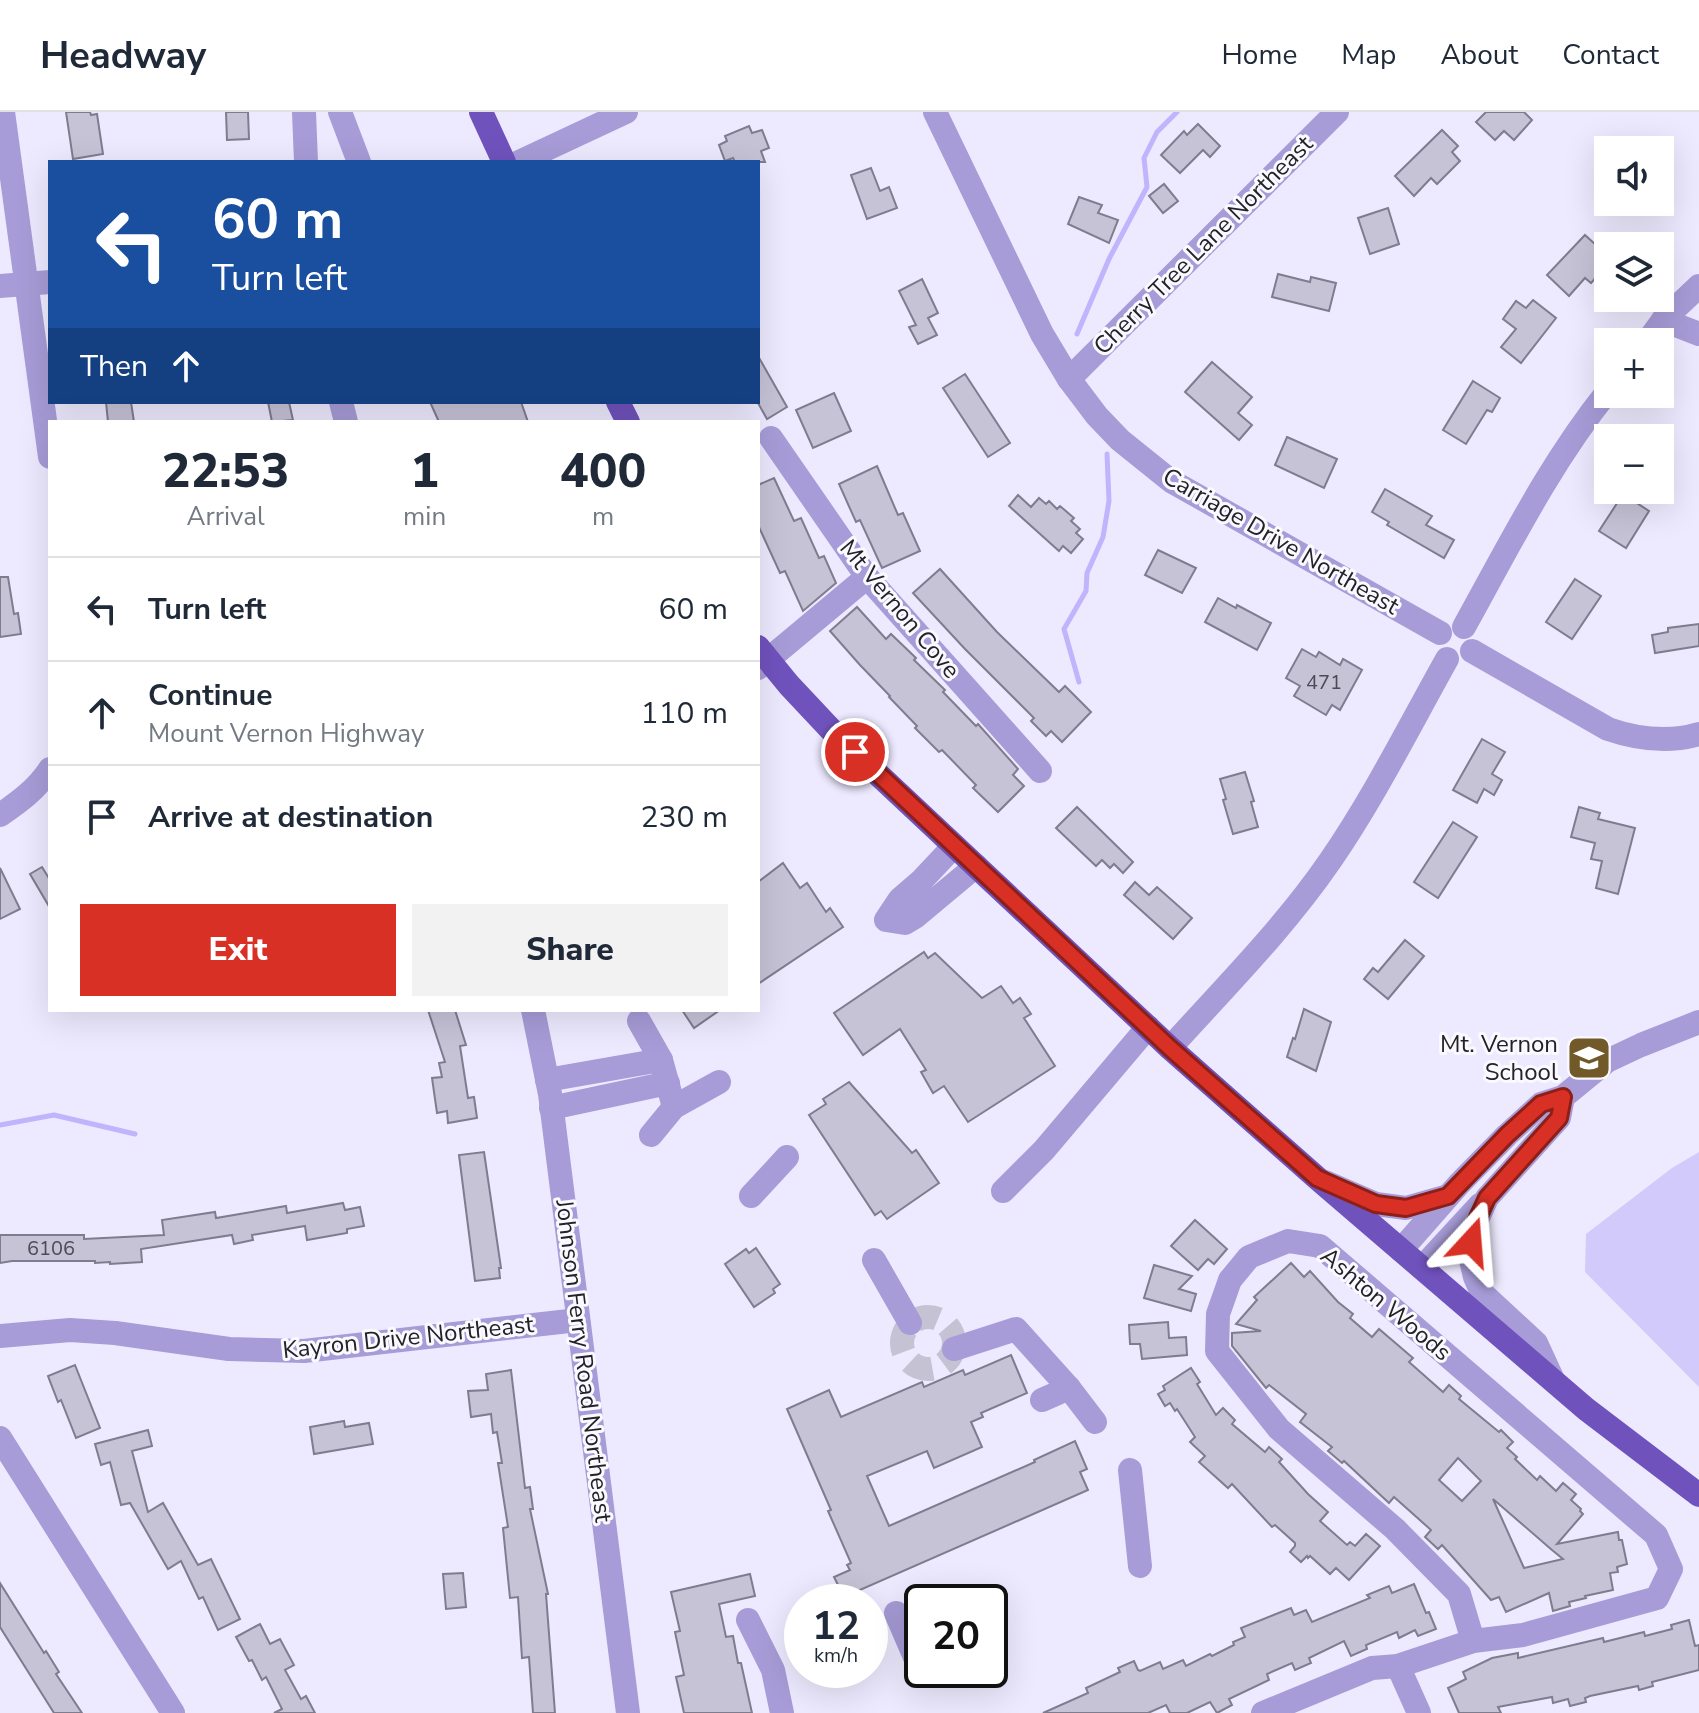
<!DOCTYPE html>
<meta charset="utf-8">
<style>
:root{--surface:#fff;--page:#f2f2f3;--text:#1f2937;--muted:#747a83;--line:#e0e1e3;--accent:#d93025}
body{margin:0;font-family:"Nunito Sans",sans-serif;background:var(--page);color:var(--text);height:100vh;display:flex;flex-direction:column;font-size:30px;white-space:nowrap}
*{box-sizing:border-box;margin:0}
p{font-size:26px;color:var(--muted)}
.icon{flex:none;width:44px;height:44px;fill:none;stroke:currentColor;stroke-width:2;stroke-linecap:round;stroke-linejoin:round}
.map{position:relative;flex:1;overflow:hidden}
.details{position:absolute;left:48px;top:308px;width:712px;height:592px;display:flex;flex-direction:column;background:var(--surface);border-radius:0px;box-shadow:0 8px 32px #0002}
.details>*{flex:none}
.guide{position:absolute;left:48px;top:48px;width:712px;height:244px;border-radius:0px;box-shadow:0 8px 32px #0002;background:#1a4fa0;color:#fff;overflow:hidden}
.fabs{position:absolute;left:1594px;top:24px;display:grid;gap:16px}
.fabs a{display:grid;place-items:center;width:80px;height:80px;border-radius:0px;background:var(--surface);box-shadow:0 8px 32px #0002;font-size:40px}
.speed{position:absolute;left:784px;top:1472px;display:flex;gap:16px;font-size:40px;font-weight:700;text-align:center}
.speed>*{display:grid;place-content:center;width:104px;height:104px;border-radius:50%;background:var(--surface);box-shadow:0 8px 32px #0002;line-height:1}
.speed small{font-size:20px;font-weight:400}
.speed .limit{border:4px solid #111;border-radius:12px;background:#fff;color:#111}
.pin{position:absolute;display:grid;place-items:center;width:68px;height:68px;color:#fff;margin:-34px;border:4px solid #fff;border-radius:50%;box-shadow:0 2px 8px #0007}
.me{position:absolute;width:88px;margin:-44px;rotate:19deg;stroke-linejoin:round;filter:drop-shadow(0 0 6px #0008)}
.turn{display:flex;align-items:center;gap:28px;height:168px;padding:0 32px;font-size:36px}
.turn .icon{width:104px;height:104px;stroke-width:2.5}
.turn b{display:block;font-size:56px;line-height:68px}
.then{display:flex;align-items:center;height:76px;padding:0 32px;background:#0003;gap:16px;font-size:30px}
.eta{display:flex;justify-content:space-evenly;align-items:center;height:136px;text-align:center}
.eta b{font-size:48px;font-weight:800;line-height:56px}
.primary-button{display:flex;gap:16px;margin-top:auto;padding:16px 32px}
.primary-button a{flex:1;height:92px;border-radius:0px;background:var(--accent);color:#fff;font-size:32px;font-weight:800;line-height:92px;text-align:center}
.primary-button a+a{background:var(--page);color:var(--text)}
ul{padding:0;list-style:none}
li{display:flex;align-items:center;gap:24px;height:104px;padding:0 32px;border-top:2px solid var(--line)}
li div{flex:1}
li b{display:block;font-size:30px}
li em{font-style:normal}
header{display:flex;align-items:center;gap:48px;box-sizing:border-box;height:112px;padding:0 40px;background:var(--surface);border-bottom:2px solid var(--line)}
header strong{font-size:38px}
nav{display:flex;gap:44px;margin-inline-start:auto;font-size:28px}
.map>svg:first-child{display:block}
.green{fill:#d2cafa}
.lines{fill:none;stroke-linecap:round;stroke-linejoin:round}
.stream{stroke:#c1b3fc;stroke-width:5}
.building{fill:#c6c3d7;stroke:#7f7c8f;stroke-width:2;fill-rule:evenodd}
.minor-tunnel{stroke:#c5c2d4;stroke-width:24;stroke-dasharray:24 12;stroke-linecap:butt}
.minor{stroke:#a79cd7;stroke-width:24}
.major{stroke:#7052bd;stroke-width:24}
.route-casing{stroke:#8d1f18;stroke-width:20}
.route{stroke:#d93025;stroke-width:14}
.labels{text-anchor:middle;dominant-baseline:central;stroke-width:6;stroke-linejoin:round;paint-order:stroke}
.number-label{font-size:20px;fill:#4c4a55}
.street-label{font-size:24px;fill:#23222a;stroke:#fafafe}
.poi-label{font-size:24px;fill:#23222a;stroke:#fafafe;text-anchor:end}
</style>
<header>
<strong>Headway</strong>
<nav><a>Home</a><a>Map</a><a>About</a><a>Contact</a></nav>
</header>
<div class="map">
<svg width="1699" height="1601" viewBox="0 0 1699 1601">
<rect width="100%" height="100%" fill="#edeaff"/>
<path class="green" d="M1699 1040V1275L1585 1160 1586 1122 1672 1056Z"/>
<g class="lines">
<g class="stream">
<path d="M1077 222 1109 147 1147 75 1144 46 1157 20 1177 0"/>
<path d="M1079 570 1064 517 1086 479 1087 461 1103 425 1109 389 1107 342"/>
<path d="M0 1013 54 1003 135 1022"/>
</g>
</g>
<g class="building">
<path d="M66 0H90L91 3 97 2 103 42 73 47Z"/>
<path d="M226 0H248L249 27 227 28Z"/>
<path d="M1486 0H1524L1532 8 1514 28 1504 19 1495 28 1476 10Z"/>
<path d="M1198 12 1220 34 1210 45 1203 38 1180 61 1161 43 1184 19 1187 23Z"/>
<path d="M749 14 752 21 762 18 769 36 761 39 765 50H735L733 46 725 49 719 33 727 29 725 24Z"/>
<path d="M1442 18 1458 34 1452 40 1460 49 1437 72 1431 66 1414 84 1395 64Z"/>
<path d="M871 56 880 79 889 75 897 96 867 107 851 63Z"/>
<path d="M1164 72 1178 89 1163 101 1149 84Z"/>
<path d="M1079 85 1102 93 1098 101 1118 108 1109 131 1068 112Z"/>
<path d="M1388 96 1399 132 1370 142 1358 106Z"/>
<path d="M1585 123 1608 144V152L1591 171 1585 166 1569 184 1547 163Z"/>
<path d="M1278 162 1310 170 1311 165 1336 171 1329 199 1272 185Z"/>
<path d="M922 167 938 201 928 206 937 223 918 232 909 215 916 213 899 179Z"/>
<path d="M1533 188 1556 206 1521 251 1501 235 1516 217 1503 207 1516 189 1526 196Z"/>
<path d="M758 244 787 295 767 307 758 291Z"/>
<path d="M1212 250 1252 285 1238 301 1252 313 1239 328 1185 280Z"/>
<path d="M965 262 1010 331 988 345 943 276Z"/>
<path d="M1473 269 1500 286 1492 300 1487 298 1466 332 1443 318Z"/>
<path d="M834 281 851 319 813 336 796 298Z"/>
<path d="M106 290H131L134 310H108Z"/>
<path d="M268 290H289L293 308 272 310Z"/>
<path d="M430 290H521L528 310H439Z"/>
<path d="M1287 325 1337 347 1324 376 1275 353Z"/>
<path d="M877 354 898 403 903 401 920 439 882 456 860 408 856 410 839 372Z"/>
<path d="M774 366 794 409 801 406 819 446 824 444 836 471 803 499 785 459 780 461 758 413V373Z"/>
<path d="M1385 377 1432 404 1426 413 1454 428 1444 446 1387 413 1389 410 1372 400Z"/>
<path d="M1623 382 1649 399 1626 436 1599 419Z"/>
<path d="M1018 383 1031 395 1039 386 1046 392 1049 389 1057 397 1060 394 1074 406 1071 409 1080 417 1076 421 1083 427 1071 441 1063 434 1059 439 1009 394Z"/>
<path d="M1158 438 1196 456 1182 481 1145 463Z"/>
<path d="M940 457 997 520 1059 580 1065 574 1091 600 1062 630 1051 619 1046 624 1031 609 1034 606 965 537 913 481Z"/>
<path d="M0 465H8L14 502 18 501 21 522 0 525Z"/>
<path d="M1575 467 1601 484 1572 527 1546 510Z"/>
<path d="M1218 486 1236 496 1237 493 1271 511 1257 538 1205 510Z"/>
<path d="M857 495 886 527 891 522 916 546 914 548 945 578 943 580 976 614 978 612 1018 657 1013 663 1024 674 998 700 973 676 976 673 942 638 939 640 915 616 917 614 889 585 890 584 860 553 830 519Z"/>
<path d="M1699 512V534L1655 541 1652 523 1668 520V516Z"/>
<path d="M1302 537 1316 545 1319 540 1340 553 1343 547 1362 558 1340 598 1332 593 1326 603 1294 584 1300 574 1286 566Z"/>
<path d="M1482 627 1505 640 1492 662 1502 668 1494 683 1484 677 1477 691 1453 678Z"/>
<path d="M1245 660 1254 689 1251 690 1258 715 1233 722 1223 688 1226 687 1220 667Z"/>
<path d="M1077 695 1133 750 1123 761 1114 752 1110 756 1102 748 1096 754 1056 716Z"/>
<path d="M1579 695 1600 701 1598 707 1635 716 1618 782 1596 776 1602 749 1591 747 1595 731 1571 725Z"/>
<path d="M1453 710 1477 725 1438 786 1414 770Z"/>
<path d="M783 751 800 776 807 771 826 800 830 796 843 815 758 872V770Z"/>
<path d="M42 755 50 768V796L30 762Z"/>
<path d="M0 756 20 797 0 807Z"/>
<path d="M1135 770 1149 783 1157 775 1192 806 1173 827 1124 783Z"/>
<path d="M1405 828 1424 844 1388 887 1364 867 1373 856 1378 860Z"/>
<path d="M924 840 928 846 935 841 982 886 1001 874 1013 891 1020 886 1031 902 1024 906 1055 954 968 1010 944 974 933 981 921 960 926 958 900 917 863 943 834 901Z"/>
<path d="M1304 897 1331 910 1316 959 1287 945 1293 926 1295 927Z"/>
<path d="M428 898H455L466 933 460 934 468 986 474 985 477 1006 448 1011 447 999 437 1001 432 966 442 965 439 951 445 950Z"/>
<path d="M682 898H720L694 916Z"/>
<path d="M849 970 912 1041 916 1038 939 1071 887 1107 881 1099 875 1103 809 1003 826 992 823 987Z"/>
<path d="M484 1040 501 1156H499L500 1166 475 1169 459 1043Z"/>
<path d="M343 1091 345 1098 360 1095 364 1114 347 1117V1121L307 1128 305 1114 252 1123 253 1128 234 1132 232 1123 141 1137 142 1150 110 1152V1150L95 1151V1149H12L0 1151V1123H84V1127L164 1123 162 1108 215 1100 216 1106 286 1094 287 1101Z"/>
<path d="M1195 1108 1227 1137 1214 1152 1208 1147 1198 1158 1171 1134Z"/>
<path d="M756 1136 780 1172 773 1177 775 1181 754 1195 725 1152 746 1137 749 1141Z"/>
<path d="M1291 1151 1304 1165 1310 1159 1338 1190 1353 1202 1350 1206 1372 1225 1379 1217 1413 1246 1409 1250 1443 1280 1449 1273 1461 1284 1459 1287 1499 1320 1501 1318 1513 1330 1507 1336 1517 1345 1515 1347 1537 1368 1540 1364 1556 1379 1563 1371 1576 1382 1571 1388 1581 1397 1580 1399 1583 1402 1557 1432 1618 1420 1619 1428H1622L1627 1452 1617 1455 1618 1460 1610 1461 1613 1478 1585 1484 1586 1486 1569 1490 1570 1494 1553 1499 1549 1481 1506 1500 1499 1485 1491 1488 1442 1433 1438 1437 1425 1425 1431 1418 1394 1385 1389 1391 1344 1349 1342 1351 1328 1339 1332 1335 1300 1310 1306 1302 1269 1273 1266 1276 1232 1234V1221L1261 1219 1236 1212 1257 1188 1254 1185ZM1458 1346 1481 1369 1462 1389 1439 1368ZM1493 1387 1552 1438 1563 1447 1524 1456Z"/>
<path d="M1154 1153 1192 1164 1179 1177 1196 1182 1191 1199 1144 1186Z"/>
<path d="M1168 1210 1169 1226 1186 1225 1187 1243 1142 1247 1140 1232H1130L1129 1213Z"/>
<path d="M1011 1243 1027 1281 981 1301 983 1305 971 1310 982 1335 934 1356 927 1339 867 1364 889 1414 1035 1350 1034 1348 1075 1329 1087 1357 1080 1360 1088 1378 844 1485 834 1465 850 1458 847 1453 851 1451 828 1399 831 1398 787 1297 829 1278 841 1305 922 1270 924 1275 963 1258 965 1263Z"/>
<path d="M75 1253 100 1316 76 1326 61 1288 58 1290 48 1264Z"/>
<path d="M1191 1256 1200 1270 1197 1272 1216 1303 1223 1296 1235 1308 1232 1312 1265 1340 1269 1335 1282 1347 1279 1350 1308 1382 1328 1400 1320 1409 1347 1433 1350 1430 1355 1434 1366 1422 1380 1434 1349 1468 1336 1456 1330 1462 1310 1444 1308 1446 1307 1444 1301 1450 1290 1440 1295 1434V1431L1275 1413 1272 1415 1232 1372 1228 1376 1199 1350 1205 1344 1190 1330 1195 1325 1177 1297 1175 1299 1170 1291 1165 1294 1158 1282 1165 1278 1163 1274Z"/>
<path d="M511 1258 525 1376 530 1375 533 1397H530L548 1482H546L555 1601H533L529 1545 522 1546 518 1485 510 1486 503 1416 508 1415 498 1351H502L497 1320 493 1321 491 1302 471 1305 468 1279 488 1278 486 1262Z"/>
<path d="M344 1309 345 1315 369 1311 373 1332 314 1342 310 1315Z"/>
<path d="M148 1318 152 1334 132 1339 148 1400 163 1391 198 1453 211 1447 240 1507 218 1518 203 1485 199 1487 181 1449 168 1457 130 1391 121 1393 110 1350 101 1353 95 1332Z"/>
<path d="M463 1461 466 1495 446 1497 443 1462Z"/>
<path d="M750 1462 755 1484 719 1492 726 1525 733 1524 738 1551H741L752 1601H684L676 1565 684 1563 675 1520 680 1519 671 1480Z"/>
<path d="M0 1471 44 1541 46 1539 59 1560 56 1562 82 1601H54L0 1515Z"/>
<path d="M1414 1472 1426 1501 1429 1500 1436 1517 1418 1524 1415 1518 1399 1526 1397 1520 1366 1533 1367 1537 1351 1544 1344 1529 1309 1546 1311 1551 1295 1558 1292 1551 1267 1562 1269 1568 1229 1587 1232 1593 1217 1601 1210 1590 1187 1601H1170L1166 1593 1148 1601H1043L1088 1581 1086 1576 1120 1560 1118 1556 1134 1549 1138 1558 1140 1559 1160 1550 1163 1557 1183 1548 1186 1554 1210 1542 1212 1544 1234 1533 1233 1530 1245 1525 1241 1516 1291 1496 1294 1503 1306 1498 1312 1510 1370 1486 1367 1483 1389 1474 1392 1481Z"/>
<path d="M1689 1508 1695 1534 1699 1533V1558L1652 1570 1653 1574 1639 1578 1638 1574 1590 1584 1585 1586 1586 1590 1570 1594 1568 1587 1553 1591 1552 1585 1498 1595 1501 1601H1459L1448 1576 1466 1567 1463 1560 1492 1546 1518 1541V1546L1603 1526 1604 1530 1644 1520 1645 1524 1672 1517 1671 1513Z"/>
<path d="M260 1512 270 1532 280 1527 294 1553 285 1558 301 1587 306 1584 315 1601H274L282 1597 266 1565 262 1568 252 1548 249 1549 236 1525Z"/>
</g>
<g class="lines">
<circle class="minor-tunnel" cx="928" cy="1231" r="26"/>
<g class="minor">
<path d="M3 0 50 345"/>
<path d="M304 0 306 50"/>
<path d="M340 0 359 50"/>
<path d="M935 0 1042 222 1069 267 1097 304 1120 328 1171 369 1440 521"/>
<path d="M519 50 626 0"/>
<path d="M0 174 50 170"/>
<path d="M1663 208 1699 222"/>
<path d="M1647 230 1663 208 1699 174"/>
<path d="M1069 267 1337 0"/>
<path d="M341 290 346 310"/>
<path d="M771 326 867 465 1040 659"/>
<path d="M1464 515C1509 434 1550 351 1608 279"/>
<path d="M1472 539 1608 617C1637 627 1669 631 1699 622"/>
<path d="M758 556 867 465"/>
<path d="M0 703C19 690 37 677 50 657"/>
<path d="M954 734 922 768 900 787 886 808 905 811 915 805 976 754"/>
<path d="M533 898 550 982 628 1601"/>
<path d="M639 909 661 948 674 995"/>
<path d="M1170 936C1225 875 1284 816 1330 749 1374 685 1409 615 1447 547"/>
<path d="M547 968 661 948"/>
<path d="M551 996 668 971"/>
<path d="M651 1023 674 995 719 970"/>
<path d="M1325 1070 1376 1092 1406 1096 1448 1084"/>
<path d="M1003 1079 1044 1038 1148 915"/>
<path d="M751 1084 787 1045"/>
<path d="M1288 1129 1320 1134 1656 1423 1671 1457 1657 1486 1523 1523 1473 1529 1459 1482 1395 1417 1279 1317 1217 1239 1218 1202 1230 1168 1249 1145Z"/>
<path d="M1401 1138 1459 1072 1507 1023 1541 992 1563 985 1607 949 1641 933 1699 910"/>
<path d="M874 1148 910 1211"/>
<path d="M1422 1156 1480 1093"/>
<path d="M0 1224 70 1218 115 1221 229 1237 304 1239 578 1208"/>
<path d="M954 1237 1016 1217 1069 1276 1095 1310"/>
<path d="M1553 1268 1536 1231 1482 1181 1475 1165 1471 1148V1130L1476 1110 1487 1086 1559 1006 1563 985"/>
<path d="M1042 1288 1069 1276"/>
<path d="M0 1326 173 1601"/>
<path d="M1130 1358 1140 1454"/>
<path d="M896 1501 917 1550"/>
<path d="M748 1508 773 1558 782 1601"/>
<path d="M1398 1554 1419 1601"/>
<path d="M1263 1601 1372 1556 1398 1554 1473 1529"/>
</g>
<g class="major">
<path d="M481 0 504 50"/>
<path d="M618 290 628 310"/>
<path d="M758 535 789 573 835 622 1170 936 1317 1066 1586 1297 1699 1383"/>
</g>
</g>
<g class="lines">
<g class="route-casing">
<path id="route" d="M855 640 1170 936 1317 1066 1376 1092 1406 1096 1448 1084 1507 1023 1541 992 1563 985 1559 1006 1487 1086 1476 1110 1471 1130"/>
</g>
<use href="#route" class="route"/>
</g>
<defs>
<g id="school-square" transform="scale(2.3)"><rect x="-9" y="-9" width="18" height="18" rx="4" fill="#715929" stroke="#fafafe"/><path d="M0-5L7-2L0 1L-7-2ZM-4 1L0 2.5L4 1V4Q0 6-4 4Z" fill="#fff"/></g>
</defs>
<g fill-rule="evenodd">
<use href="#school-square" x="1589" y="946"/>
</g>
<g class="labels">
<g class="number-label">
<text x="1324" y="570">471</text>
<text x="51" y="1136">6106</text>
</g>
<g class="street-label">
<text transform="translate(1203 133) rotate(-45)">Cherry Tree Lane Northeast</text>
<text transform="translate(1281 429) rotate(30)">Carriage Drive Northeast</text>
<text transform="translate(900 497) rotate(50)">Mt Vernon Cove</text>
<text transform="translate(1386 1192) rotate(40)">Ashton Woods</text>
<text transform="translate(408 1225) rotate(-6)">Kayron Drive Northeast</text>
<text transform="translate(584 1249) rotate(83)">Johnson Ferry Road Northeast</text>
</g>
<g class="poi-label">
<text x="1558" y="932">Mt. Vernon<tspan x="1558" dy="28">School</tspan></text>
</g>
</g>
</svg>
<div class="fabs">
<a><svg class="icon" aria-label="sound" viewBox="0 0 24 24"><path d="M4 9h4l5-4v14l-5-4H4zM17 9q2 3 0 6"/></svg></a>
<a><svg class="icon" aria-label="layers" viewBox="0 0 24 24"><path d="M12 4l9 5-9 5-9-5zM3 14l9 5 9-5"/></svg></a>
<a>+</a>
<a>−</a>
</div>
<div class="speed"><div>12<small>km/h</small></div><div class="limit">20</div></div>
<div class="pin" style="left:855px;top:640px;background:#d93025"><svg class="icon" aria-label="arrive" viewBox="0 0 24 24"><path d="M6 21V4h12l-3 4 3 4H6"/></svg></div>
<svg class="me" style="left:1471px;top:1130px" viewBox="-20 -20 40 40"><path d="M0-17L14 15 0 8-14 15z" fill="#d93025" stroke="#fff" stroke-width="4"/></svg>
<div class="guide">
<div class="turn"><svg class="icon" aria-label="left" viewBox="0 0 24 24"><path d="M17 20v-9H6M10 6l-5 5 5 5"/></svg><div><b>60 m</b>Turn left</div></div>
<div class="then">Then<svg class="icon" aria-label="ahead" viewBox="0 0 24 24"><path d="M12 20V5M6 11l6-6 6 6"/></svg></div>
</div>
<section class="details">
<div class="eta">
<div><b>22:53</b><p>Arrival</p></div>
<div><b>1</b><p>min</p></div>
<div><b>400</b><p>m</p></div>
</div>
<ul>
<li><svg class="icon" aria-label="left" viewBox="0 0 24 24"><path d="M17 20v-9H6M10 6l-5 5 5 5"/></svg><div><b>Turn left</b></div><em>60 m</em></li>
<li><svg class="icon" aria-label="ahead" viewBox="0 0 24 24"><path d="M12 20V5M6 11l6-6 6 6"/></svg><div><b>Continue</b><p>Mount Vernon Highway</p></div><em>110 m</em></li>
<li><svg class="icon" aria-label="arrive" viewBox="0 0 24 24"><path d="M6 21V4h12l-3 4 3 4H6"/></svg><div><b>Arrive at destination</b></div><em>230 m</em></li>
</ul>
<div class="primary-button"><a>Exit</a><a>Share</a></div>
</section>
</div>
